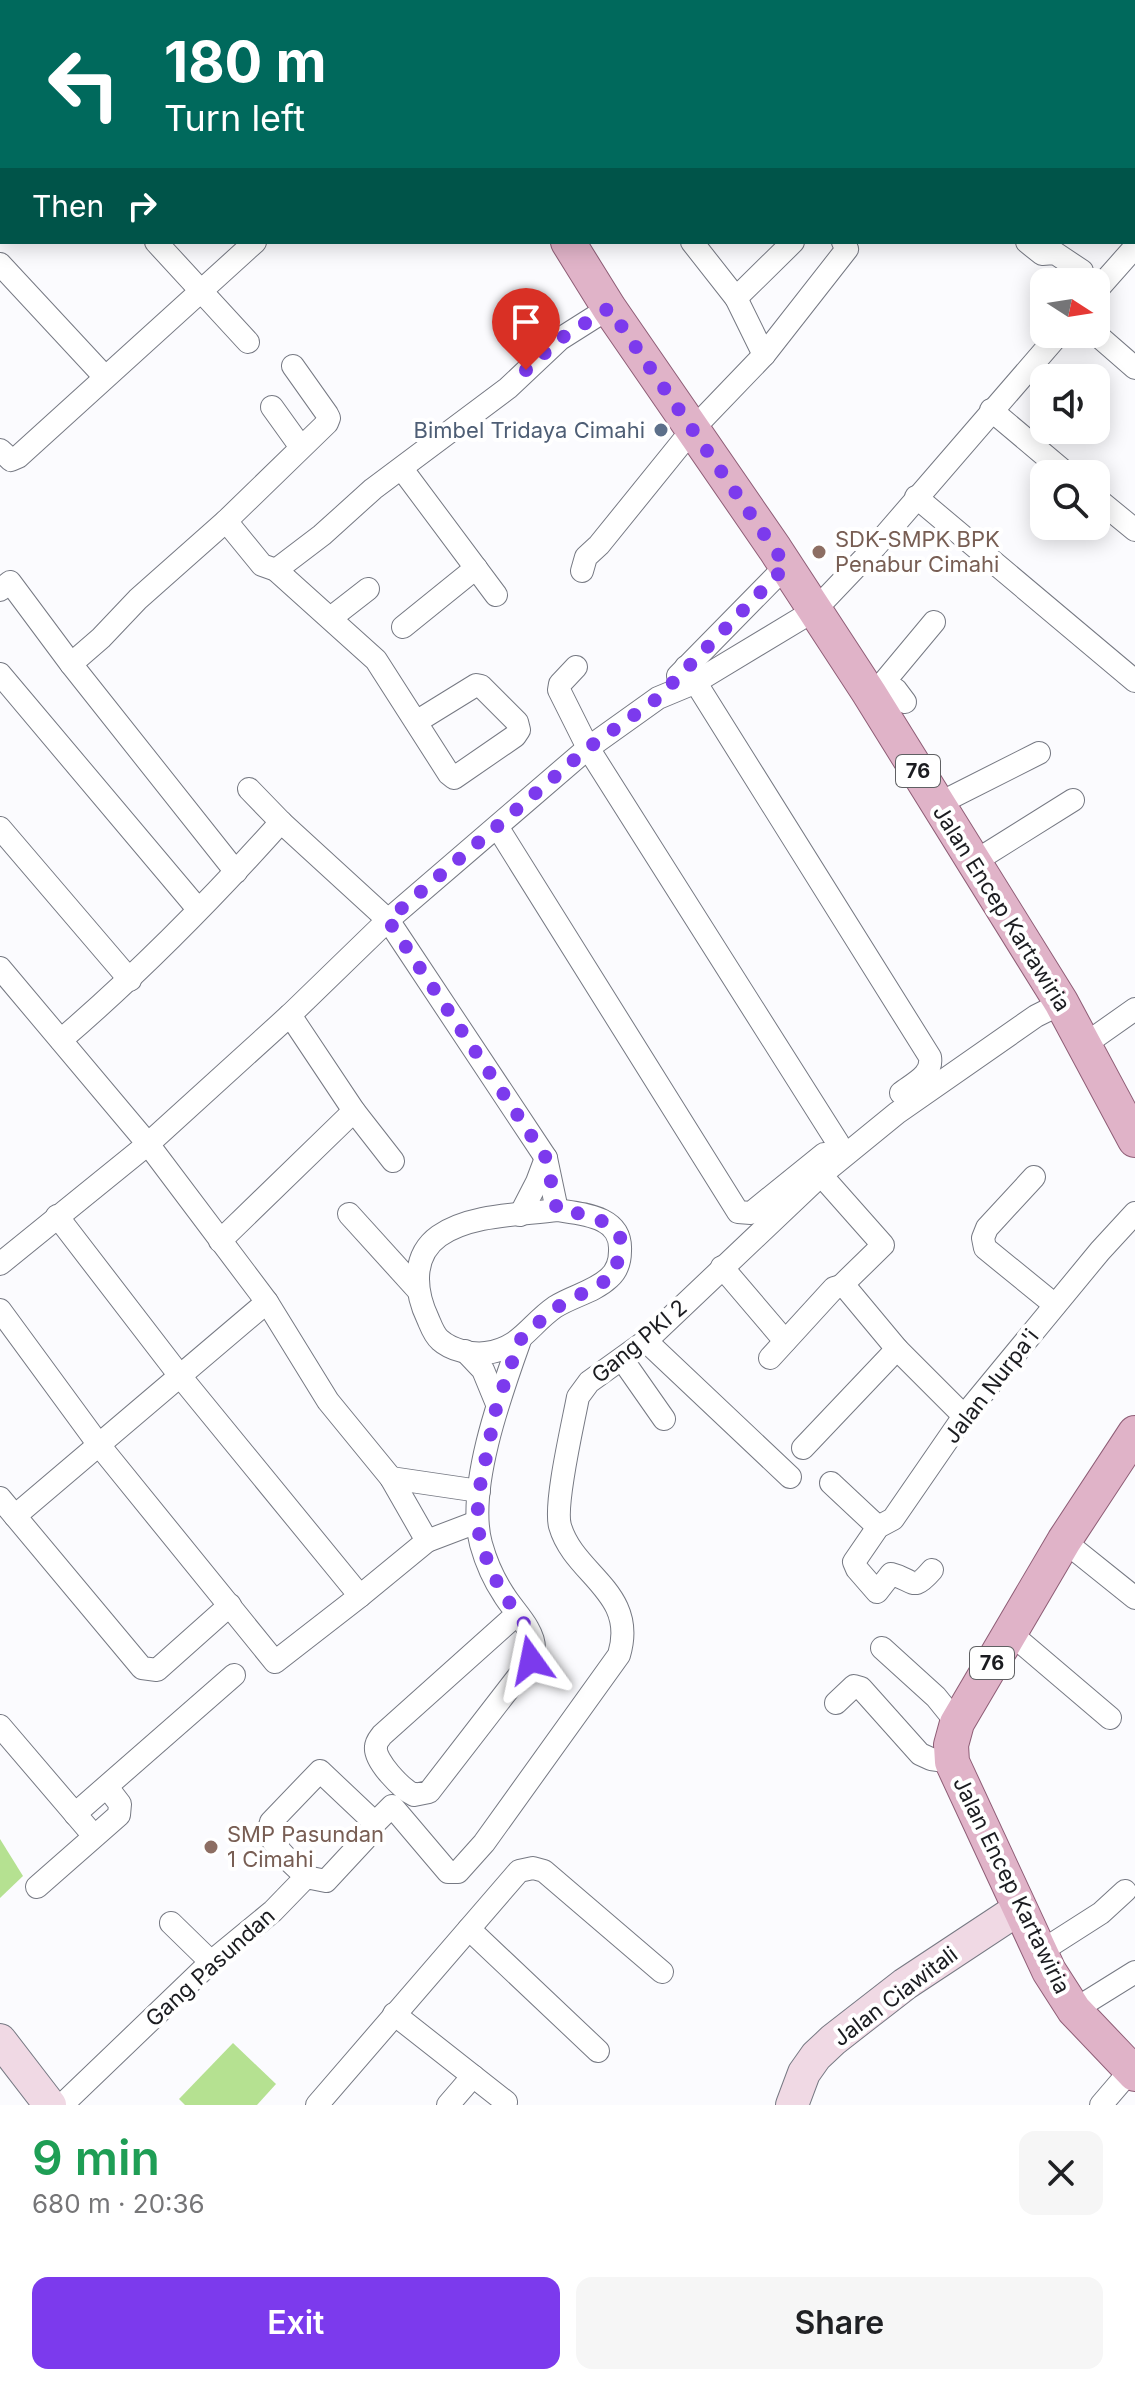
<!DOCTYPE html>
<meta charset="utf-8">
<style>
:root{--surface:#fff;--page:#f6f6f6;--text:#202124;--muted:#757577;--accent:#7c3aed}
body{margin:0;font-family:Inter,sans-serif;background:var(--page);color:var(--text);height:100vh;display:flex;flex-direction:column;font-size:30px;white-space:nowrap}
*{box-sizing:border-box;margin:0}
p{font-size:26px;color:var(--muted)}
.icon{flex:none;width:44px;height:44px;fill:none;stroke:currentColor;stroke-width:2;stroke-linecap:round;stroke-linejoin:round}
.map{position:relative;height:2105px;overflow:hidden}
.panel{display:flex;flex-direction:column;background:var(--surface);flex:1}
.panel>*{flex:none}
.hud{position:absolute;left:0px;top:0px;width:1136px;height:244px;box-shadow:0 4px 20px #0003;background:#00695c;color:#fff;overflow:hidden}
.needle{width:52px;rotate:102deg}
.controls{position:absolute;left:1030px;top:268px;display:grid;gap:16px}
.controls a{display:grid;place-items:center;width:80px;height:80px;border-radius:16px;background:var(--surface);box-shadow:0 4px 20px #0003;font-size:40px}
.pin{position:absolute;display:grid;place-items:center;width:68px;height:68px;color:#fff;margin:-82px -34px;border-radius:50% 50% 50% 0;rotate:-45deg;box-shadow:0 0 8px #0007}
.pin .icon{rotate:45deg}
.me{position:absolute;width:88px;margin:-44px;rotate:348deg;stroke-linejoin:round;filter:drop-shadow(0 0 6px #0008)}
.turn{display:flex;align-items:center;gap:28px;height:168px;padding:0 32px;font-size:36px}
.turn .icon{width:104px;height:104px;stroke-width:2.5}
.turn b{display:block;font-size:56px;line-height:68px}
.then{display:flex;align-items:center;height:76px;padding:0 32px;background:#0003;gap:16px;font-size:30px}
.round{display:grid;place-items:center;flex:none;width:84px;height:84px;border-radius:16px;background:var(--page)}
.head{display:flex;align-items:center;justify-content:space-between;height:136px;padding:0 32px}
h1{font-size:48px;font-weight:600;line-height:60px;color:#1e9e55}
.cta{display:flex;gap:16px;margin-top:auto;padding:16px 32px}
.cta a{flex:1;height:92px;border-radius:16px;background:var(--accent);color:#fff;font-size:32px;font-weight:600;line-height:92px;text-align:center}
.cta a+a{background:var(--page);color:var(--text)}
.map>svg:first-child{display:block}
.green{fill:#b5e191}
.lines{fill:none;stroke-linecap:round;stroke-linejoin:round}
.minor-casing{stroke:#767983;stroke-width:24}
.secondary-casing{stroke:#767983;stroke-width:34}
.primary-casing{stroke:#8e5d76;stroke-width:36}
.minor{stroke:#fff;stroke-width:22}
.secondary{stroke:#f0d9e4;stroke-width:32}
.primary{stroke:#e0b3c8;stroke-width:34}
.route{stroke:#7c3aed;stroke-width:14;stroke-dasharray:0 25.2}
.service-dot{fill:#5c6f8a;stroke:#fff;stroke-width:3}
.education-dot{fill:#8d6e63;stroke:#fff;stroke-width:3}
.labels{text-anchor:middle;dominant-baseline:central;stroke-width:8;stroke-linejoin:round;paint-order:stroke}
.shield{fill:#fff;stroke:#5f6063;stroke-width:2}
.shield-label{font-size:20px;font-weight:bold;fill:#1b1c20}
.service-label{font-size:22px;fill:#4e5e75;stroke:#fff;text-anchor:end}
.education-label{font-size:22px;fill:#785e54;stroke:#fff;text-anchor:start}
.street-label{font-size:22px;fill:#1b1c20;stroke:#fff}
</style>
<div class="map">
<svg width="1135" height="2105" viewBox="0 0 1135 2105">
<rect width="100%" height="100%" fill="#fbfbfe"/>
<g class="green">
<path d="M0 1839 23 1876 0 1898Z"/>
<path d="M233 2043 276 2084 257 2105H185L179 2099Z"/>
</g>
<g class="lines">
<g class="minor-casing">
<g id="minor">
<path d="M20 0 22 2"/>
<path d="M694 0 696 2"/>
<path d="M721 0 723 2"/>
<path d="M848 0 851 2"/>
<path d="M878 0 881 2"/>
<path d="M1103 0 1105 2"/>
<path d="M337 2 339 0"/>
<path d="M905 2 908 0"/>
<path d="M968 2 971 0"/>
<path d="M1134 29 1135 30"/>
<path d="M0 78 2 76"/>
<path d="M156 242 248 342"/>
<path d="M692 242 736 298 764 355"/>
<path d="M1027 242 1042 254 1055 253 1082 271"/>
<path d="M0 264 104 376"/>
<path d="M1096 291 1135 247"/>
<path d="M736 298 793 242"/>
<path d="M1096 334 1135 368"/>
<path d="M272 407 300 446"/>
<path d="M991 410 1067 474"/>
<path d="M0 450 11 460 18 457 255 242"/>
<path d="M402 469 496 595"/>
<path d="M916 497 1135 681"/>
<path d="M1096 498 1135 530"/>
<path d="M226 521 262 565 276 570 376 660 449 774 454 778 515 736 519 730 517 722 481 686 476 685 416 722"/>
<path d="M276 570 322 535 373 489 508 388 560 339 609 308"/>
<path d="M582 571 586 557 599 545 692 430 764 355 847 249 843 242"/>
<path d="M0 590 10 582 71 664 236 872"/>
<path d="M332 617 368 589"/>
<path d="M403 627 476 568"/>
<path d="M71 664 101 638 138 599 226 521 327 423 329 418 327 414 293 366"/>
<path d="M576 667 560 684 559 690 588 748 838 1143"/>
<path d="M686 667 930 1057C933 1075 914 1083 901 1093"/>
<path d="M0 674 198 909"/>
<path d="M678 676 786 566"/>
<path d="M869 693 884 682 934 622"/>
<path d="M878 708 896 690 905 702"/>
<path d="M249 789 281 822 388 920 546 1158 557 1210"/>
<path d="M938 804 1039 753"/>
<path d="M0 828 130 980"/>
<path d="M498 828 738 1212 751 1213 824 1154"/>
<path d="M974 862 1073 800"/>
<path d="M0 968 148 1144 267 1302 328 1401 391 1478 427 1541"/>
<path d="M290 1015 354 1111 393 1161"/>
<path d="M61 1040C139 973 212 899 281 822"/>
<path d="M1084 1045 1135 1009"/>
<path d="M821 1175 883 1245 841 1286"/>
<path d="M1034 1177 987 1228 983 1238 985 1248 1055 1305"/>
<path d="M557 1210C583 1214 622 1216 620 1251 620 1262 617 1271 609 1278 594 1292 572 1296 555 1307 529 1325 521 1348 486 1353 472 1355 451 1350 440 1340 434 1335 431 1326 428 1319 415 1292 411 1256 439 1236 471 1214 520 1215 557 1210Z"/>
<path d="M349 1214 417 1289"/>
<path d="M520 1215 537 1182 546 1158"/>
<path d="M220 1241 354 1111"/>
<path d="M0 1264 148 1144 290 1015 388 920 588 748 658 698 694 683 815 610 875 547 1059 334"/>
<path d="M722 1267 785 1341"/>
<path d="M0 1310 99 1445 275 1662 360 1596 180 1376 57 1216"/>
<path d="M646 1341 790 1477"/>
<path d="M465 1351 483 1370 497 1404"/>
<path d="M770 1358 834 1288 841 1286 847 1289 897 1349 964 1416"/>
<path d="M622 1359 664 1419"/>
<path d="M803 1448 897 1349"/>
<path d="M391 1478 479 1491"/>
<path d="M831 1483 878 1527"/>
<path d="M0 1498 142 1668 157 1670 230 1605"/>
<path d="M15 1516 267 1302"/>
<path d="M1064 1541 1135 1598"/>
<path d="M932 1570C912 1593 915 1580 891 1574L877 1592 857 1569 854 1562 878 1527 893 1519 964 1416 1100 1251 1135 1213"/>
<path d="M360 1596 427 1541 477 1522"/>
<path d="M516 1615 382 1735C379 1739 376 1742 376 1747 374 1761 402 1789 414 1795L429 1792 531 1660C532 1656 534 1652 534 1648 534 1629 513 1610 504 1595 494 1580 486 1562 481 1544 466 1489 501 1393 520 1340"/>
<path d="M1010 1633 1110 1718"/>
<path d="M882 1648 936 1697 957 1723"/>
<path d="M836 1703 854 1686 861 1688 920 1754 931 1759 952 1762"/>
<path d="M0 1726 94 1836"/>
<path d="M75 1814 234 1675"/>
<path d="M375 1823 392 1806 448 1872H458L484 1843 619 1655C638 1592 574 1575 560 1526 554 1504 573 1424 578 1397L589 1382 646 1341 821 1175 897 1113 1036 1016 1062 1003"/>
<path d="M37 1887 119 1815 120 1804 107 1787"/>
<path d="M171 1923 211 1962"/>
<path d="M469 1929 598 2051"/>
<path d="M1040 1952 1101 1913 1125 1891"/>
<path d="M1074 2010 1135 1972"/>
<path d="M394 2014 506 2102"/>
<path d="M62 2105 211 1962 273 1911 306 1877C293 1863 263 1842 271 1822L320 1771 375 1823 365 1839 326 1881 306 1877"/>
<path d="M317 2105 519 1871 533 1868 544 1871 662 1972"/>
<path d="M448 2105 473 2076"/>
<path d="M1101 2105 1131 2070"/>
</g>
</g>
<g class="secondary-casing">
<g id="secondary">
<path d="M0 2040 50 2105"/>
<path d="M792 2105 804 2073 816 2056 833 2040 905 1984 1020 1908"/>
</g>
</g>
<g class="primary-casing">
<g id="primary">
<path d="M473 0 474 2"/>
<path d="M568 242 609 308 775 549 869 693 1061 1002 1135 1140"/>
<path d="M1135 1433 1064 1541 957 1723 951 1745 952 1762 1049 1971 1074 2010 1135 2074"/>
</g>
</g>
<use href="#minor" class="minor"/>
<use href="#secondary" class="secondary"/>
<use href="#primary" class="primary"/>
</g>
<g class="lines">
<path class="route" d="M526 370 560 339 609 308 786 566 658 698 588 748 388 920 546 1158 557 1210C583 1214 606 1216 621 1239L616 1270 607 1280 552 1310 520 1340 497 1404 479 1491 477 1522 481 1544 491 1570 502 1592 527 1628 534 1648 531 1660"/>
</g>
<circle class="service-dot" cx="661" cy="430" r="8"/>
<g class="education-dot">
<circle cx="819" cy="552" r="8"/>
<circle cx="211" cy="1847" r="8"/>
</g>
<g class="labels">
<g class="shield">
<rect x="896" y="755" width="44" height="32" rx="6"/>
<rect x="970" y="1647" width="44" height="32" rx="6"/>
</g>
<g class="shield-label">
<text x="918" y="771">76</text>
<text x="992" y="1663">76</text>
</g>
<g class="service-label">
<text x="645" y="430">Bimbel Tridaya Cimahi</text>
</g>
<g class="education-label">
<text x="835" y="539">SDK-SMPK BPK<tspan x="835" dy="25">Penabur Cimahi</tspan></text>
<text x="227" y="1834">SMP Pasundan<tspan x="227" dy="25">1 Cimahi</tspan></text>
</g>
<g class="street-label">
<text transform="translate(1002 908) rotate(58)">Jalan Encep Kartawiria</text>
<text transform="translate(639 1341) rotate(-40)">Gang PKI 2</text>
<text transform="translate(991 1386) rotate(-52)">Jalan Nurpa'i</text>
<text transform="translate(1012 1885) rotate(64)">Jalan Encep Kartawiria</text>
<text transform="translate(210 1967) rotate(-42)">Gang Pasundan</text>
<text transform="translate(895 1996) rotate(-37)">Jalan Ciawitali</text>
</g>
</g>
</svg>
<div class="controls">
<a><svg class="needle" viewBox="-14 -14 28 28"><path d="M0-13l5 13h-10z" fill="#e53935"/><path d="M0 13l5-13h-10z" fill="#757577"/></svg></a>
<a><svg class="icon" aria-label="sound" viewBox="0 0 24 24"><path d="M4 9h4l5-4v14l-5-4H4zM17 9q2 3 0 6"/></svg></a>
<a><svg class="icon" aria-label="search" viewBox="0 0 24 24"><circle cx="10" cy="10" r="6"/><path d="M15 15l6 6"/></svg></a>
</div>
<div class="pin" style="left:526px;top:370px;background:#d93025"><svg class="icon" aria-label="arrive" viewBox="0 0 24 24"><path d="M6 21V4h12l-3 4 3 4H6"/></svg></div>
<svg class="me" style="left:531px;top:1660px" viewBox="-20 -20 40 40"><path d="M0-17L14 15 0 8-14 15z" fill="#7c3aed" stroke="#fff" stroke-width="4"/></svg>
<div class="hud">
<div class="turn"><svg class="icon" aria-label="left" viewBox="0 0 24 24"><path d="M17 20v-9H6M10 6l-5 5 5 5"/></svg><div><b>180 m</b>Turn left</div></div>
<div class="then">Then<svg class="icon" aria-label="right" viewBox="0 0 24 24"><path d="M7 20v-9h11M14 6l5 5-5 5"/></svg></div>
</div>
</div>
<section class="panel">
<div class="head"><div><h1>9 min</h1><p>680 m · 20:36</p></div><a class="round"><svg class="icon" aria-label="close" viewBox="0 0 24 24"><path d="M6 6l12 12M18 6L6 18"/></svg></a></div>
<div class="cta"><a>Exit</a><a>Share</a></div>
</section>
